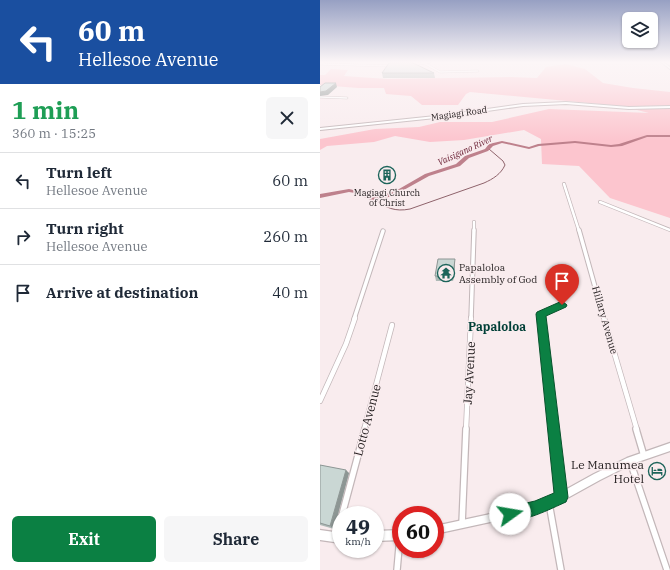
<!DOCTYPE html>
<meta charset="utf-8">
<style>
:root{--surface:#fff;--page:#f6f6f7;--text:#1f2937;--muted:#747a83;--line:#e0e1e3;--accent:#0b8043}
body{margin:0;font-family:"IBM Plex Serif",serif;background:var(--page);color:var(--text);height:100vh;display:flex;flex-direction:column;font-size:15px;white-space:nowrap}
*{box-sizing:border-box;margin:0}
p{font-size:13px;color:var(--muted)}
.icon{flex:none;width:22px;height:22px;fill:none;stroke:currentColor;stroke-width:2;stroke-linecap:round;stroke-linejoin:round}
.map{position:relative;flex:1;overflow:hidden}
.drawer{display:flex;flex-direction:column;background:var(--surface);width:320px}
.drawer>*{flex:none}
.guide{background:#1a4fa0;color:#fff;overflow:hidden}
.controls{position:absolute;left:302px;top:12px;display:grid;gap:8px}
.controls a{display:grid;place-items:center;width:36px;height:36px;border-radius:6px;background:var(--surface);box-shadow:0 1px 3px #0004;font-size:20px}
.speed{position:absolute;left:12px;top:506px;display:flex;gap:8px;font-size:20px;font-weight:700;text-align:center}
.speed>*{display:grid;place-content:center;width:52px;height:52px;border-radius:50%;background:var(--surface);box-shadow:0 1px 3px #0004;line-height:1}
.speed small{font-size:10px;font-weight:400}
.speed .limit{border:6px solid #d22;background:#fff;color:#111}
.pin{position:absolute;display:grid;place-items:center;width:34px;height:34px;color:#fff;margin:-41px -17px;border-radius:50% 50% 50% 0;rotate:-45deg;box-shadow:0 0 4px #0007}
.pin .icon{rotate:45deg}
.me{position:absolute;width:44px;margin:-22px;rotate:77deg;stroke-linejoin:round;filter:drop-shadow(0 0 3px #0008)}
.turn{display:flex;align-items:center;gap:14px;height:84px;padding:0 12px;font-size:18px}
.turn .icon{width:52px;height:52px;stroke-width:2.5}
.turn b{display:block;font-size:28px;line-height:34px}
.round{display:grid;place-items:center;flex:none;width:42px;height:42px;border-radius:6px;background:var(--page)}
.summary{display:flex;align-items:center;justify-content:space-between;height:68px;padding:0 12px}
h1{font-size:24px;font-weight:700;line-height:30px;color:#1e9e55}
.primary-button{display:flex;gap:8px;margin-top:auto;padding:8px 12px}
.primary-button a{flex:1;height:46px;border-radius:6px;background:var(--accent);color:#fff;font-size:16px;font-weight:700;line-height:46px;text-align:center}
.primary-button a+a{background:var(--page);color:var(--text)}
ul{padding:0;list-style:none}
li{display:flex;align-items:center;gap:12px;height:56px;padding:0 12px;border-top:1px solid var(--line)}
li div{flex:1}
li b{display:block;font-size:15px}
li em{font-style:normal}
main{display:flex;flex:1;min-height:0}
.map>svg:first-child{display:block}
.green{fill:#fcc5ce}
.lines{fill:none;stroke-linecap:round;stroke-linejoin:round}
.stream{stroke:#8f636b;stroke-width:1}
.river{fill:#be818c;fill-rule:evenodd}
.street-far4-casing{stroke:#c3b7b9;stroke-width:2.5}
.street-far3-casing{stroke:#c3b7b9;stroke-width:4}
.street-far2-casing{stroke:#c3b7b9;stroke-width:5.5}
.street-far1-casing{stroke:#c3b7b9;stroke-width:6}
.street-casing{stroke:#c3b7b9;stroke-width:8}
.secondary-casing{stroke:#c3b7b9;stroke-width:2}
.primary-casing{stroke:#c3b7b9;stroke-width:2.5}
.street-far4{stroke:#fff;stroke-width:1.5}
.street-far3{stroke:#fff;stroke-width:2.5}
.street-far2{stroke:#fff;stroke-width:3.5}
.street-far1{stroke:#fff;stroke-width:4.5}
.street{stroke:#fff;stroke-width:5.5}
.secondary{fill:#fff;fill-rule:evenodd}
.primary{fill:#fff;fill-rule:evenodd}
.wall{fill:#aeb9b6}
.shaded-wall{fill:#8d9694}
.building{fill:#cad7d4;stroke:#8d9694}
.route{fill:#0b8043;stroke:#07532c}
.labels{text-anchor:middle;dominant-baseline:central;stroke-width:3;stroke-linejoin:round;paint-order:stroke}
.far-street-label{font-size:9px;fill:#221d1e;stroke:#f9ecee}
.far-water-label{font-size:9px;font-style:italic;fill:#6b2135;stroke:#f9ecee}
.far-poi-label{font-size:9px;fill:#221d1e;stroke:#f9ecee}
.poi-label{font-size:10px;fill:#221d1e;stroke:#f9ecee;text-anchor:start}
.street-label{font-size:10px;fill:#221d1e;stroke:#f9ecee}
.quarter-label{font-size:12px;font-weight:bold;fill:#003f37;stroke:#f9ecee}
.near-street-label{font-size:12px;fill:#221d1e;stroke:#f9ecee}
.near-poi-label{font-size:12px;fill:#221d1e;stroke:#f9ecee;text-anchor:end}
</style>
<main>
<section class="drawer">
<div class="guide">
<div class="turn"><svg class="icon" aria-label="left" viewBox="0 0 24 24"><path d="M17 20v-9H6M10 6l-5 5 5 5"/></svg><div><b>60 m</b>Hellesoe Avenue</div></div>
</div>
<div class="summary"><div><h1>1 min</h1><p>360 m · 15:25</p></div><a class="round"><svg class="icon" aria-label="close" viewBox="0 0 24 24"><path d="M6 6l12 12M18 6L6 18"/></svg></a></div>
<ul>
<li><svg class="icon" aria-label="left" viewBox="0 0 24 24"><path d="M17 20v-9H6M10 6l-5 5 5 5"/></svg><div><b>Turn left</b><p>Hellesoe Avenue</p></div><em>60 m</em></li>
<li><svg class="icon" aria-label="right" viewBox="0 0 24 24"><path d="M7 20v-9h11M14 6l5 5-5 5"/></svg><div><b>Turn right</b><p>Hellesoe Avenue</p></div><em>260 m</em></li>
<li><svg class="icon" aria-label="arrive" viewBox="0 0 24 24"><path d="M6 21V4h12l-3 4 3 4H6"/></svg><div><b>Arrive at destination</b></div><em>40 m</em></li>
</ul>
<div class="primary-button"><a>Exit</a><a>Share</a></div>
</section>
<div class="map">
<svg width="350" height="570" viewBox="0 0 350 570">
<rect width="100%" height="100%" fill="#f9ecee"/>
<path class="green" d="M246 64 265 69 283 83 313 88 350 92V218L290 198 259 166 222 164 221 139 204 130 144 140 110 142 75 136 54 142 7 146 0 150V139L55 129 99 127 120 122H172L229 109 329 113 301 106 150 92 146 94 138 105H102L91 96 66 94 64 88H38L0 85V75H5L11 69 28 70 24 76 68 79 191 77 217 78 226 67Z"/>
<g class="lines">
<path class="stream" d="M54 199C66 208 75 212 90 209L164 183C173 179 181 174 185 165L183 161 169 149"/>
<path class="river" d="M327 135H350V137H327L302 146 291 147 255 143 219 146 209 149 182 143 173 146 168 151 149 158 140 166 109 176 82 191 64 199 53 201 35 193 29 192 0 198V194L29 189 38 191 52 197 61 196 79 189 105 174 136 164 145 156 165 149 169 144 182 141 209 147 218 144 255 141 291 145 299 144Z"/>
<g class="street-far4-casing">
<g id="street-far4">
<path d="M104 63 120 72 158 71"/>
<path d="M0 64 72 66"/>
<path d="M92 65 110 62"/>
<path d="M0 97 27 98"/>
</g>
</g>
<g class="street-far3-casing">
<g id="street-far3">
<path d="M244 184 259 231"/>
<path d="M280 202 350 230"/>
<path d="M154 222V231"/>
</g>
</g>
<g class="street-far2-casing">
<g id="street-far2">
<path d="M259 230 284 319"/>
<path d="M34 319 63 231"/>
<path d="M151 319 154 230"/>
<path d="M222 319 221 314 242 305"/>
</g>
</g>
<g class="street-far1-casing">
<g id="street-far1">
<path d="M221 318 234 430"/>
<path d="M284 318 317 430"/>
<path d="M0 401 26 344 35 318"/>
<path d="M44 430 72 325"/>
<path d="M146 430 151 318"/>
</g>
</g>
<g class="street-casing">
<g id="street">
<path d="M234 429 241 495"/>
<path d="M316 429 324 456"/>
<path d="M310 461 347 570"/>
<path d="M229 503 241 570"/>
<path d="M22 515 45 429"/>
<path d="M142 524 146 429"/>
<path d="M16 537 21 519"/>
<path d="M77 570 80 536"/>
</g>
</g>
<g class="secondary-casing">
<g id="secondary">
<path d="M341 62H343L350 67V69Z"/>
<path d="M246 102 309 107 350 106V108L309 109 246 104 203 106 125 117 0 130V128L125 115 203 104Z"/>
</g>
</g>
<g class="primary-casing">
<g id="primary">
<path d="M350 443V451L312 464 280 480 242 501 216 512 115 534V526L216 504 236 495 274 474 307 458Z"/>
<path d="M0 530 21 533V543L0 540Z"/>
<path d="M81 530V540L55 541V531Z"/>
</g>
</g>
<use href="#street-far4" class="street-far4"/>
<use href="#street-far3" class="street-far3"/>
<use href="#street-far2" class="street-far2"/>
<use href="#street-far1" class="street-far1"/>
<use href="#street" class="street"/>
<use href="#secondary" class="secondary"/>
<use href="#primary" class="primary"/>
</g>
<g class="wall">
<path d="M62 73H114L115 78H63Z"/>
<path d="M135 264 133 281H116L115 276Z"/>
<path d="M0 465 29 473 14 529 0 525Z"/>
</g>
<g class="shaded-wall">
<path d="M16 83 17 87 8 95 0 96V92Z"/>
<path d="M135 259V264L133 281V276Z"/>
<path d="M26 470 29 473 14 529 10 526Z"/>
</g>
<g class="building">
<path d="M91 62 114 73H62L69 63Z"/>
<path d="M5 83H16L6 91 0 92V87Z"/>
<path d="M118 259H135L133 276H115Z"/>
<path d="M0 465 26 470 10 526 0 523Z"/>
</g>
<linearGradient id="sky" x2="0" y2="1"><stop stop-color="#97a0c3"/><stop offset="0.44" stop-color="#fcf6f7"/><stop offset="1" stop-color="#fcf6f7" stop-opacity="0"/></linearGradient>
<rect width="350" height="141" fill="url(#sky)"/>
<path class="route" d="M242 301 247 305 246 307 226 316 248 497 246 502C232 508 200 525 185 519L183 514 185 508 215 501 234 493 216 314 217 312Z"/>
<defs>
<g id="building-ring" transform="scale(0.9)"><circle r="9.5" fill="#f9ecee" stroke="#1c645a" stroke-width="1.5"/><path d="M-4-6H4V6H1V3H-1V6H-4ZM-2.5-4.3h1.7v1.8h-1.7ZM.8-4.3h1.7v1.8H.8ZM-2.5-1h1.7V.8h-1.7ZM.8-1h1.7V.8H.8Z" fill="#1c645a"/></g>
<g id="temple-ring" transform="scale(0.9)"><circle r="9.5" fill="#f9ecee" stroke="#1c645a" stroke-width="1.5"/><path d="M0-6L5-2H3V0L6.5 2.5H4V6H1.5V3h-3V6H-4V2.5H-6.5L-3 0V-2H-5Z" fill="#1c645a"/></g>
<g id="hotel-ring" transform="scale(0.9)"><circle r="9.5" fill="#f9ecee" stroke="#1c645a" stroke-width="1.5"/><path d="M-6-4.5h1.5V1H6V5H4.5V3h-9V5H-6ZM-4 0a1.8 1.8 0 1 1 3.6 0ZM.5 0V-2.5h3Q6-2.5 6 0Z" fill="#1c645a"/></g>
</defs>
<g fill-rule="evenodd">
<use href="#building-ring" x="67" y="175"/>
<use href="#temple-ring" x="126" y="273"/>
<use href="#hotel-ring" x="337" y="471"/>
</g>
<g class="labels">
<g class="far-street-label">
<text transform="translate(139 113) rotate(-8)">Magiagi Road</text>
</g>
<g class="far-water-label">
<text transform="translate(145 150) rotate(-25)">Vaisigano River</text>
</g>
<g class="far-poi-label">
<text x="67" y="192">Magiagi Church<tspan x="67" dy="10">of Christ</tspan></text>
</g>
<g class="poi-label">
<text x="139" y="267">Papaloloa<tspan x="139" dy="12">Assembly of God</tspan></text>
</g>
<g class="street-label">
<text transform="translate(285 320) rotate(74)">Hillary Avenue</text>
</g>
<g class="quarter-label">
<text x="177" y="326">Papaloloa</text>
</g>
<g class="near-street-label">
<text transform="translate(149 373) rotate(-87)">Jay Avenue</text>
<text transform="translate(47 420) rotate(-75)">Lotto Avenue</text>
</g>
<g class="near-poi-label">
<text x="324" y="464">Le Manumea<tspan x="324" dy="14">Hotel</tspan></text>
</g>
</g>
</svg>
<div class="controls">
<a><svg class="icon" aria-label="layers" viewBox="0 0 24 24"><path d="M12 4l9 5-9 5-9-5zM3 14l9 5 9-5"/></svg></a>
</div>
<div class="speed"><div>49<small>km/h</small></div><div class="limit">60</div></div>
<div class="pin" style="left:242px;top:305px;background:#d93025"><svg class="icon" aria-label="arrive" viewBox="0 0 24 24"><path d="M6 21V4h12l-3 4 3 4H6"/></svg></div>
<svg class="me" style="left:190px;top:514px" viewBox="-20 -20 40 40"><circle r="19" fill="#fff"/><path d="M0-13L10 11 0 6-10 11z" fill="#0b8043"/></svg>
</div>
</main>
